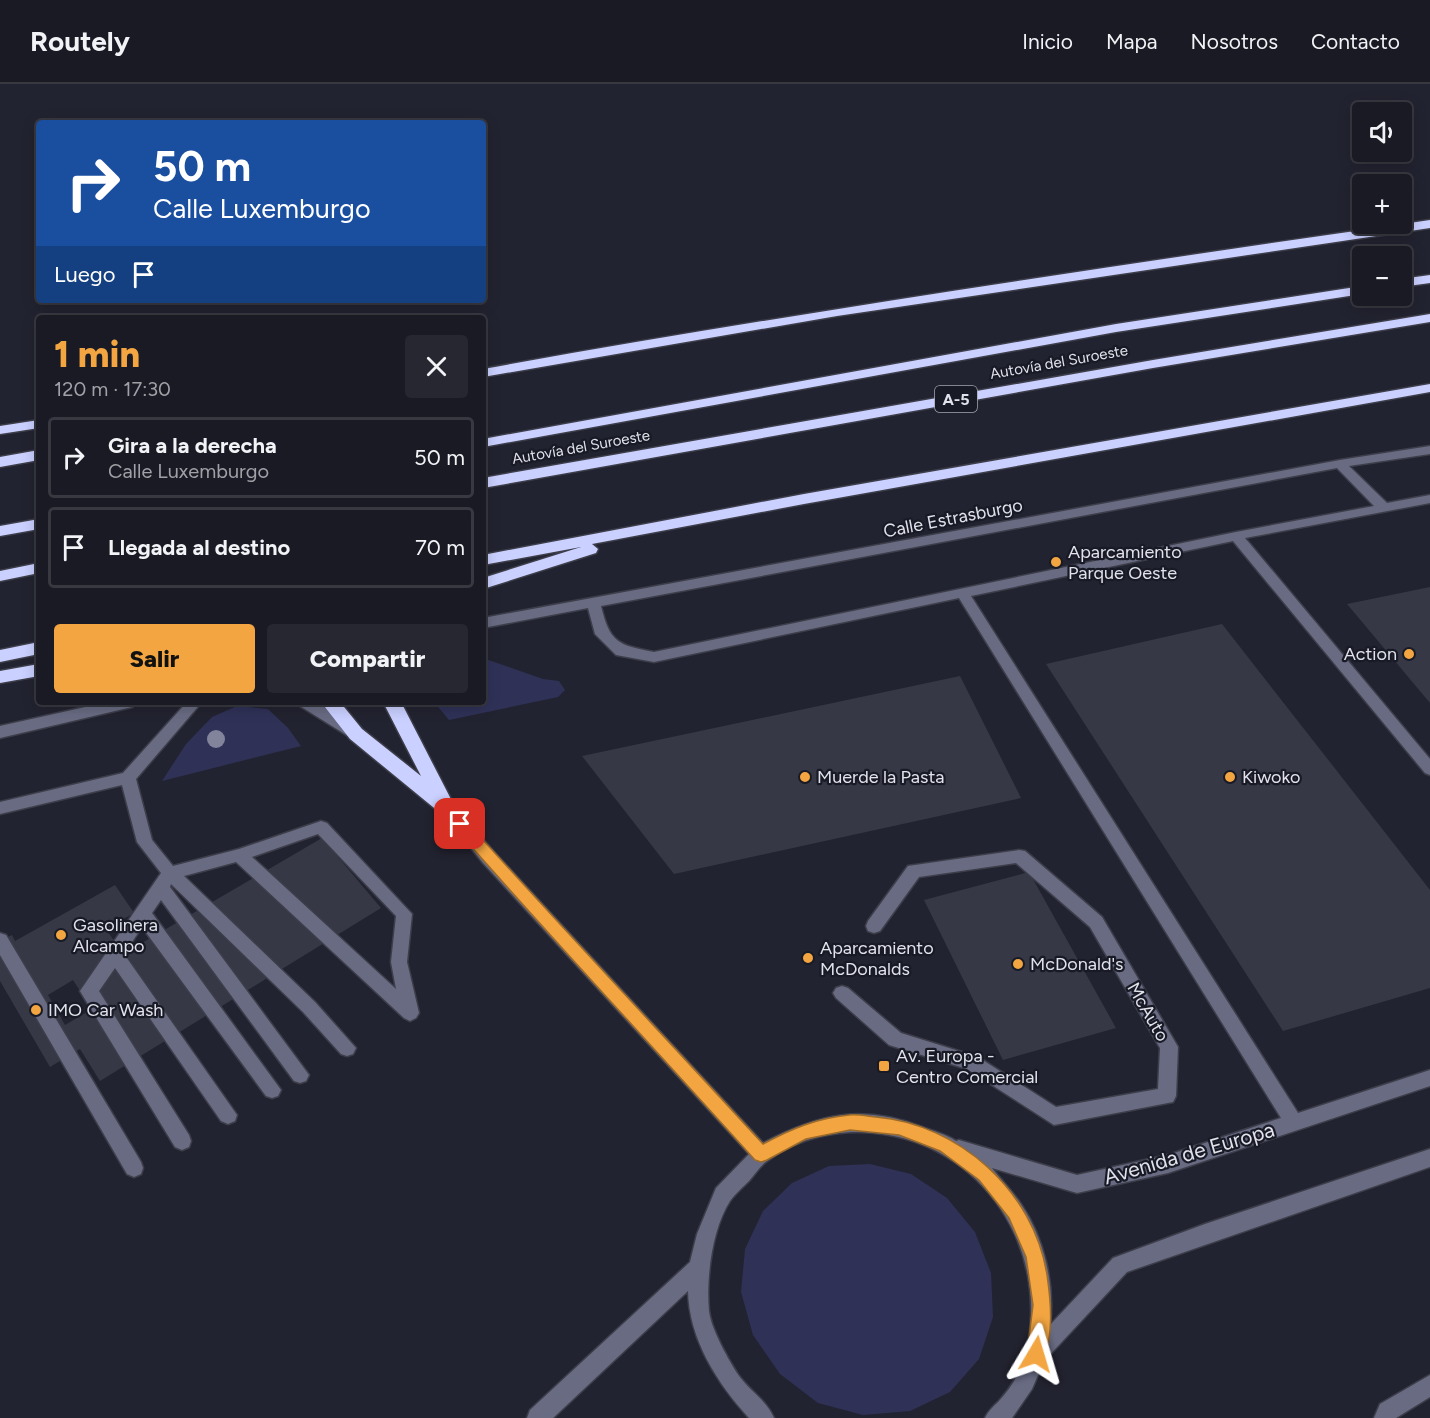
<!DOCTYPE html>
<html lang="es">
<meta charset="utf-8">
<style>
:root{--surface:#1a1a24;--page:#272731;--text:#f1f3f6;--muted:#9fa1a6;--line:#383841;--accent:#f2a541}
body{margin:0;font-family:Figtree,sans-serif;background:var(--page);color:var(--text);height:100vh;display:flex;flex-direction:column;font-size:22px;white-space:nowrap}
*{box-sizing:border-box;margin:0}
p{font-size:20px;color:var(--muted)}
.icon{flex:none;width:33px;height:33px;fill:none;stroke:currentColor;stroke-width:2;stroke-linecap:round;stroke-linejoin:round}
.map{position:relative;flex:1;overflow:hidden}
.details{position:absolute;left:36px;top:231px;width:450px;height:390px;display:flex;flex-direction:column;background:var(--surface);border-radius:6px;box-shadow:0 3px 15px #0003,0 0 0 2px var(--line)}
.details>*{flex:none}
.banner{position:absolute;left:36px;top:36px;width:450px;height:183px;border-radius:6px;box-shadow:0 3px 15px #0003,0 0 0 2px var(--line);background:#1a4fa0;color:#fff;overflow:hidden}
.tools{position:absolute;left:1352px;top:18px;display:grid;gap:12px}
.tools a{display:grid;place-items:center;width:60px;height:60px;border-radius:6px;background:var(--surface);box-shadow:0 3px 15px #0003,0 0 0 2px var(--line);font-size:30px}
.pin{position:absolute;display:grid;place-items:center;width:51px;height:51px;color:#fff;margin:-26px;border-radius:12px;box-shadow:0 3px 9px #0006}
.me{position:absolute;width:66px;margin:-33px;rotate:7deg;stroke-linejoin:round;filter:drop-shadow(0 0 4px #0008)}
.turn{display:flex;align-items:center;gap:21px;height:126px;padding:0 18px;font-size:27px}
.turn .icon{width:78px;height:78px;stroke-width:2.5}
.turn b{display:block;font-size:42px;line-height:51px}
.then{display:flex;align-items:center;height:57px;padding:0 18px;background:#0003;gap:12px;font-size:22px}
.round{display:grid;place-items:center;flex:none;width:63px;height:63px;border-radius:6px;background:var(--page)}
.headline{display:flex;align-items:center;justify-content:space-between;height:102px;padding:0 18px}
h1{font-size:36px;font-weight:800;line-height:45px;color:var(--accent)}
.action{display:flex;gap:12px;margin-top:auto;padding:12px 18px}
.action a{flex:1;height:69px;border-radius:6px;background:var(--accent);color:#111;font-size:24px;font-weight:800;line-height:69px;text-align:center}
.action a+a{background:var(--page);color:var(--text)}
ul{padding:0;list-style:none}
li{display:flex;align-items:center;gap:18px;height:81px;margin:0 12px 9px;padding:0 6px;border:3px solid var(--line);border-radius:6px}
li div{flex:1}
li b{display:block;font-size:22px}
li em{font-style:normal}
header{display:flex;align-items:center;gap:36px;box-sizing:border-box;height:84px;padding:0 30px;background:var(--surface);border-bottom:2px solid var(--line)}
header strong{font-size:28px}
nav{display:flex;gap:33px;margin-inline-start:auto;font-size:21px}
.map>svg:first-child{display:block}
.green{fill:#2f3157}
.building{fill:#373846;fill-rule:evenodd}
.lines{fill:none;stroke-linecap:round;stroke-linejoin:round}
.minor-casing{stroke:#3d3e4a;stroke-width:3}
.highway-casing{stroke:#3d3e4a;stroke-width:3}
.minor{fill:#686b82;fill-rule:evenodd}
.highway{fill:#cad0ff;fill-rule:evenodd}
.tree{fill:#81849b}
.route{fill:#f2a541;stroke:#9d6b2a;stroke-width:1.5}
.poi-dot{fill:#f2a541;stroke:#181a26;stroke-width:2}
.labels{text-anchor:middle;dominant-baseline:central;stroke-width:4.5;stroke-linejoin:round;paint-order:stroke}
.far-street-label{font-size:15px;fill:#e1e2eb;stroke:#181a26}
.shield{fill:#181a26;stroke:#a5a6b0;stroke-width:1.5}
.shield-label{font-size:16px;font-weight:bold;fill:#e1e2eb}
.street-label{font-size:18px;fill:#e1e2eb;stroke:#181a26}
.poi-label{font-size:18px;fill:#e1e2eb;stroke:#181a26;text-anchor:start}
.near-street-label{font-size:21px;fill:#e1e2eb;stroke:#181a26}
</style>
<header>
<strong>Routely</strong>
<nav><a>Inicio</a><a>Mapa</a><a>Nosotros</a><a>Contacto</a></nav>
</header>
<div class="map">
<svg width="1430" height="1334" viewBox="0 0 1430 1334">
<rect width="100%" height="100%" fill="#222330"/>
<g class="green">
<path d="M483 574 543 595 559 597 565 606 558 613 449 636 434 618H483Z"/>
<path d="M237 622 268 625 288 644 301 662 162 697 186 660 212 633Z"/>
<path d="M870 1080 911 1090 947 1114 975 1148 991 1189 993 1233 979 1275 950 1308 910 1327 863 1331 818 1319 780 1290 753 1251 741 1208 745 1165 763 1127 792 1099 829 1082Z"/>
</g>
<g class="building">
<path d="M1430 503V619L1347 520Z"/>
<path d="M1222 540 1430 806V904L1283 947 1046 580Z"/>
<path d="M960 592 1021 714 674 790 582 672Z"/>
<path d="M322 754 381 824 100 997 80 965 50 983 0 897V857L12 851 15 857 115 801 134 829 106 845 123 870ZM73 896 92 925 65 941 48 911Z"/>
<path d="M1029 788 1116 944 1003 976 924 816Z"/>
</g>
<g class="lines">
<g class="minor-casing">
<g id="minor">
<path d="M1430 362V370L1349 382 1387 419 1430 411V419L1245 454 1430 675V691L1425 689 1233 457 971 512 1298 1029 1430 986V1002L1168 1089 1077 1109 992 1084C1001 1096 1012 1107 1021 1120 1044 1154 1055 1200 1050 1241L1113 1174 1205 1140 1430 1065V1083L1127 1188 1044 1277 1032 1305 1012 1334H985C989 1326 993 1323 999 1317 1011 1304 1022 1286 1026 1270 1051 1165 983 1060 875 1049 839 1045 796 1054 767 1077 760 1082 755 1090 749 1097 743 1103 735 1110 730 1117 712 1145 706 1194 709 1227 711 1245 729 1277 739 1292 750 1307 767 1317 774 1334H749C717 1299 689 1255 688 1207L553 1334H527L530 1326 690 1178 697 1150 716 1104 749 1070 483 779 441 727 438 723 441 719H451L495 769 763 1059C819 1030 862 1020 922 1043 933 1047 946 1050 956 1057L959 1056 1077 1091 1168 1071 1281 1034 959 514 654 578 616 571 595 550 588 524 483 544V534L1340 376ZM1337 384 1374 422 1236 448 654 568C618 561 610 559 601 522Z"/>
<path d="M108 618H139L132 623 0 654V642Z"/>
<path d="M187 618H202L136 695 152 756 173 782 239 765 321 737 327 739 412 830 407 878 419 929 416 934 410 937 404 934 236 778 184 792 315 918 356 964 353 970 347 972 341 970 303 928 171 800 170 803 309 991 306 997 300 999 294 997 161 816 152 829 281 1006 278 1012 272 1014 266 1012 142 843 124 870 237 1031 235 1037 228 1040 221 1037 115 884 99 907 189 1051 191 1057 189 1063 182 1066 175 1063 80 907 161 789 137 758 122 701 0 730V718L123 689ZM318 750 396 832 391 878 396 905 252 773Z"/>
<path d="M298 618H316L358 644 360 648 358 652H348L300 622Z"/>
<path d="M1019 766 1025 767 1102 833 1178 963 1176 1012 1173 1018 1054 1041 967 985 889 961 836 914 833 909 836 904 842 902 848 904 901 949 978 973 1056 1023 1158 1005 1160 964 1090 843 1016 779 919 793 880 847 874 849 868 847 866 842 868 837 908 782Z"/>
<path d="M0 849 6 851 141 1078 143 1084 141 1090 134 1093 127 1090 0 871Z"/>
<path d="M1430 1291V1313L1396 1334H1374L1380 1320Z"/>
</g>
</g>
<g class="highway-casing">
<g id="highway">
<path d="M1430 136V144L837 232 483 293V285C798 228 1114 182 1430 136Z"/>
<path d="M1430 191V199L1401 203V195Z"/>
<path d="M1362 202V210L1116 248 483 363V355L1116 240Z"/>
<path d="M1430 230V238L1153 284 483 404V394L1153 276Z"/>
<path d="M1430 300V308L804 420 592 460 598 465 596 469 483 505V494L581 463 483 481V471L804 410Z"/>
<path d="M39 336V344L0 350V342Z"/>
<path d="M39 366V376L0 383V373Z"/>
<path d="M39 435V445L0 452V442Z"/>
<path d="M39 479V489L0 497V487Z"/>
<path d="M39 558V570L0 578V566Z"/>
<path d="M39 580V592L0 599V587Z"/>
<path d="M321 618H340L362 645 421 692 383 618H401L455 723 453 728 446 730 439 728 350 655Z"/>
</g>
</g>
<use href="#minor" class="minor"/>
<use href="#highway" class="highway"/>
</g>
<circle class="tree" cx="216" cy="655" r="9"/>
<path class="route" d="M460 734 465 736C563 845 664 952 763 1060 791 1045 817 1034 849 1031 857 1030 867 1032 876 1033 959 1040 1034 1107 1047 1191 1051 1218 1054 1250 1043 1277L1036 1279 1030 1277 1027 1270 1033 1221 1026 1173 1009 1134 979 1096 940 1067 899 1051 850 1046 806 1055 767 1076 761 1078 755 1076C655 965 553 856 455 744L453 740 455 736Z"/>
<g class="poi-dot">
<circle cx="1056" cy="478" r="6"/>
<circle cx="1409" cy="570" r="6"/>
<circle cx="805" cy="693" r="6"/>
<circle cx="1230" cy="693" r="6"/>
<circle cx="61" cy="851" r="6"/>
<circle cx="808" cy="874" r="6"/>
<circle cx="1018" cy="880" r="6"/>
<circle cx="36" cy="926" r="6"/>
<rect x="878" y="976" width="12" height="12" rx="3"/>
</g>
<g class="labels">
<g class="far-street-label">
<text transform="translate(1059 278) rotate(-10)">Autovía del Suroeste</text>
<text transform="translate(581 363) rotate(-10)">Autovía del Suroeste</text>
</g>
<rect class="shield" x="935" y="302" width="42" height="26" rx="4.5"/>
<g class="shield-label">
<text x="956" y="315">A-5</text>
</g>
<g class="street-label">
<text transform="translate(953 434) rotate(-11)">Calle Estrasburgo</text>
<text transform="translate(1148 928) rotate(60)">McAuto</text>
</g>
<g class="poi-label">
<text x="1068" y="468">Aparcamiento<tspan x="1068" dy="21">Parque Oeste</tspan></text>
<text x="1397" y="570" text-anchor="end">Action</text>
<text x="817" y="693">Muerde la Pasta</text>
<text x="1242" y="693">Kiwoko</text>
<text x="73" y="841">Gasolinera<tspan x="73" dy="21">Alcampo</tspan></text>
<text x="820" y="864">Aparcamiento<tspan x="820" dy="21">McDonalds</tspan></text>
<text x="1030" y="880">McDonald's</text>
<text x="48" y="926">IMO Car Wash</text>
<text x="896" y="972">Av. Europa -<tspan x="896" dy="21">Centro Comercial</tspan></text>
</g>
<g class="near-street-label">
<text transform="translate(1189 1069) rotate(-16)">Avenida de Europa</text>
</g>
</g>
</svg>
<div class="tools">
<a><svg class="icon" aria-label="sound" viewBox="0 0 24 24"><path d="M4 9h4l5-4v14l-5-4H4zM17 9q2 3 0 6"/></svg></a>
<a>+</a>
<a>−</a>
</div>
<div class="pin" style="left:460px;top:740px;background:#d93025"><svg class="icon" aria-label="arrive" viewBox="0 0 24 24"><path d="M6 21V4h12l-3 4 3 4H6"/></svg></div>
<svg class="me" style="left:1036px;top:1270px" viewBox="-20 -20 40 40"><path d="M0-17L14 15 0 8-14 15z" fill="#f2a541" stroke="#fff" stroke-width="4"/></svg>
<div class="banner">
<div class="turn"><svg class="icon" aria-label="right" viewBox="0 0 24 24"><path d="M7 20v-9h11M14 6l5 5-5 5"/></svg><div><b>50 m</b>Calle Luxemburgo</div></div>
<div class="then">Luego<svg class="icon" aria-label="arrive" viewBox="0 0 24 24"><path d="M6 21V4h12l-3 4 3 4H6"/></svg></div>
</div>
<section class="details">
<div class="headline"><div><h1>1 min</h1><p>120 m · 17:30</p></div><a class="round"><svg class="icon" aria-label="close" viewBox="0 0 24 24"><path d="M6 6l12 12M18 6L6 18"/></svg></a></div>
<ul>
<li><svg class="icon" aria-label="right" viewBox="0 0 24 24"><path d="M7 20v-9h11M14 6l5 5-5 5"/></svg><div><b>Gira a la derecha</b><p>Calle Luxemburgo</p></div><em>50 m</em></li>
<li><svg class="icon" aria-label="arrive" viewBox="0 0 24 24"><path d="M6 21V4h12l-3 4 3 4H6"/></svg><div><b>Llegada al destino</b></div><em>70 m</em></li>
</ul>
<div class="action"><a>Salir</a><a>Compartir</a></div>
</section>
</div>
